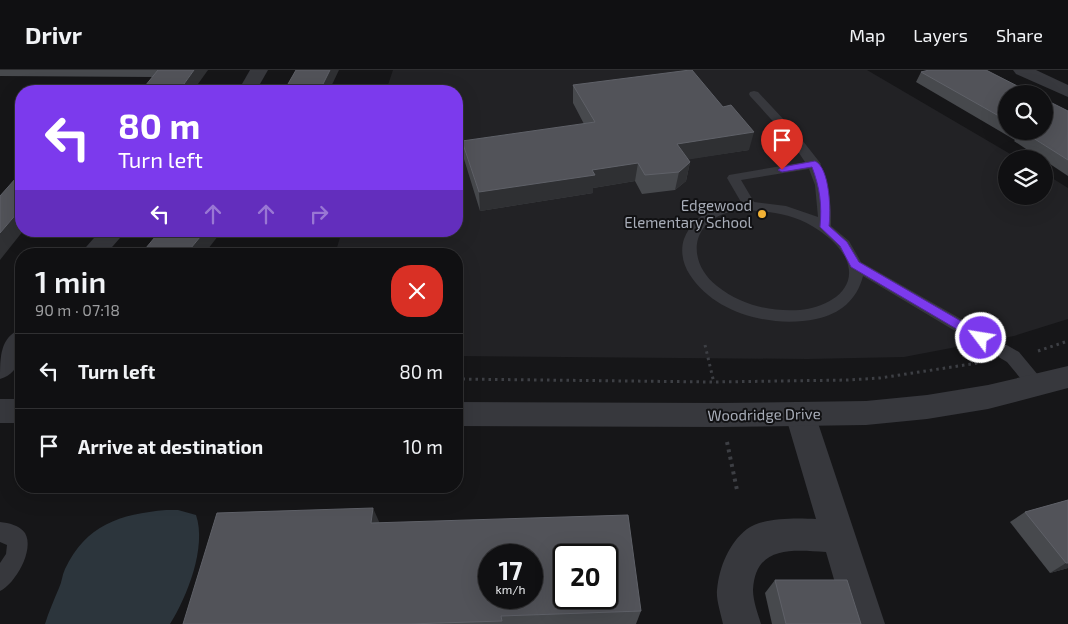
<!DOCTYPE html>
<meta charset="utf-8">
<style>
:root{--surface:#101012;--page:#19191b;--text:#f1f3f6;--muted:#9c9d9f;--line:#303032}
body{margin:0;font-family:"Exo 2",sans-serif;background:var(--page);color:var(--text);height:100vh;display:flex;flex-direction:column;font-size:19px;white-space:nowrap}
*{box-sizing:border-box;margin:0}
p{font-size:16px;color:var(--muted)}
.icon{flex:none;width:28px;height:28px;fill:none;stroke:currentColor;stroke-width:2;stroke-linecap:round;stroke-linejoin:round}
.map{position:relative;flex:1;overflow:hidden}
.sheet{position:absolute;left:15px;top:178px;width:448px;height:245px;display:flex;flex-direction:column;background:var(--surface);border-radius:20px;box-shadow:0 5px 20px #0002,0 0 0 1px var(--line)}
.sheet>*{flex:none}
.guide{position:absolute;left:15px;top:15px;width:448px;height:152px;border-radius:20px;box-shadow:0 5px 20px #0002,0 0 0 1px var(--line);background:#7c3aed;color:#fff;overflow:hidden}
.buttons{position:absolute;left:998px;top:15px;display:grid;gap:10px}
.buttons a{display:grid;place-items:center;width:55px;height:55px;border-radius:50%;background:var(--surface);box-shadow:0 5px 20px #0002,0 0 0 1px var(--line);font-size:25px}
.speed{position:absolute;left:478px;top:474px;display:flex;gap:10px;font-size:25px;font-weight:700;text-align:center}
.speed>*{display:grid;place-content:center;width:65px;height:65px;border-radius:50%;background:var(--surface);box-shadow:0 5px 20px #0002,0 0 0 1px var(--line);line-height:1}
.speed small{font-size:12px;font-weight:400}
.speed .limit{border:2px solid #111;border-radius:8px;background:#fff;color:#111}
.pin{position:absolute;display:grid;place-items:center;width:42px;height:42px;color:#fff;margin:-51px -21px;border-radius:50% 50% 50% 0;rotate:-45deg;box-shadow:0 0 5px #0007}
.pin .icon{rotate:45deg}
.me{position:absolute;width:55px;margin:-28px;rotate:301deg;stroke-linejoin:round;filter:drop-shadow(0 0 4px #0008)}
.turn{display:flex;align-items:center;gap:18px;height:105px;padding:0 20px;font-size:22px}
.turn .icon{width:65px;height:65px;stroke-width:2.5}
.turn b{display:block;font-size:35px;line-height:42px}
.lanes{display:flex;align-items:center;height:48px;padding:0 20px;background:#0003;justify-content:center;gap:25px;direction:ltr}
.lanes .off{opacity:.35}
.round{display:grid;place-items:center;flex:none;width:52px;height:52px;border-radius:20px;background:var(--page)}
.head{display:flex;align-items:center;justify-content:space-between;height:85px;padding:0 20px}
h1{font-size:30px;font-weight:600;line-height:38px}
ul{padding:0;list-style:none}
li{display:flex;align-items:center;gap:15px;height:75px;padding:0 20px;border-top:1px solid var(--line)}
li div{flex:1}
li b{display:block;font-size:19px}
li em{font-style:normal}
header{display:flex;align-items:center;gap:30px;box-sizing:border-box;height:70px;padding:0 25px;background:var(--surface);border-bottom:1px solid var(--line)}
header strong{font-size:24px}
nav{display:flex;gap:28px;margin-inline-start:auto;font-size:18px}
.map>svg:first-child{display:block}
.built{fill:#222225}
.water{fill:#2c353c}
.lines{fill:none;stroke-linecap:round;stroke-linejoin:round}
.path-far1{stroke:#3d3f44;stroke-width:3;stroke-dasharray:2.5 4;stroke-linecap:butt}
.path{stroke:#3d3f44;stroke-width:4;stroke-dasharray:3 4.5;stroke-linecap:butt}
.service{fill:#37383d;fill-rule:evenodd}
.minor{fill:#37383d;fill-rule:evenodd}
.tertiary{fill:#37383d;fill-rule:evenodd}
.wall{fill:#47494d}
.shaded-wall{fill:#2f3033}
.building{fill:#525359;stroke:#5f6168;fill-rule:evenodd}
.route{fill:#7c3aed;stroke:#51269a}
.poi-dot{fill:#f2b134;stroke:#111113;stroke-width:2}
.labels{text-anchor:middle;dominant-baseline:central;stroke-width:4;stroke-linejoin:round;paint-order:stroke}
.poi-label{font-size:15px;fill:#a8adb8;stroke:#111113;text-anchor:end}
.street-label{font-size:15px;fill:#a8adb8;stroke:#111113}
</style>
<header>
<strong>Drivr</strong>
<nav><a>Map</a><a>Layers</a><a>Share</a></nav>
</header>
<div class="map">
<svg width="1068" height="554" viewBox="0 0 1068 554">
<rect width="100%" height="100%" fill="#161618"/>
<path class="built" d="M393 0H867L1019 89H1006V126H1044V103L1068 118V249L1014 266 904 287 807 289 456 286V184H335L342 161H456V21H386Z"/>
<path class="water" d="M166 440H178L196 445C207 477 187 527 170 554H45C49 541 54 530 59 518 62 512 62 505 65 499 86 455 120 444 166 440Z"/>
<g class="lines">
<g class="path-far1">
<path d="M705 275 714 313"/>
<path d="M1038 281 1068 271"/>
<path d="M456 309 713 312 848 310 880 308 978 293"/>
</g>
<path class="path" d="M727 372 737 420"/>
<g class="service">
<path d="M754 21 758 22 799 66 821 94 820 96C830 115 831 135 831 156L849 171 861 192 1019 282 1043 311 1046 316 1043 321 1037 323 1031 321 1007 292 863 206C857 230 840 244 816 249 772 258 715 244 690 205 683 195 680 181 684 169 689 156 699 146 712 139 721 135 731 134 741 132L727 108 729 105 805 92 791 71 750 26 749 24 750 22ZM809 99 815 115 818 147 786 136 754 132 741 110ZM742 140C766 141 791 143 812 156 824 163 838 174 845 187 861 219 827 238 800 240 770 242 741 235 717 216 690 195 688 158 723 144 729 142 736 142 742 140Z"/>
<path d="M0 452C9 453 19 455 25 463 35 480 15 514 0 521V493L6 484 7 475 0 472Z"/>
</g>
<g class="minor">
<path d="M250 0H268L256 21H238Z"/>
<path d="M1013 0H1036L1068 15V27L1016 4Z"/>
<path d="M100 161H126L106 184H80Z"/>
<path d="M21 259C22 279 23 302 0 309 0 287 0 267 21 259Z"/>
<path d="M800 332 811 335 815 344 885 554H847L826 482C793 480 755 475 753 520 753 531 758 544 761 554H723C721 544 716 530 717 520 719 497 729 473 747 459 763 447 798 448 816 449L785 344 789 335Z"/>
</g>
<g class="tertiary">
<path d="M1068 296V318L988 339 927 349 866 355 721 357 456 356V332L721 333 866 331 927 325 988 315Z"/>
<rect x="0" y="329" width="21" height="24"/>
</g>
</g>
<g class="wall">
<path d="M0 0H208L153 7 0 6Z"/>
<path d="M921 2 1006 24V61H1044L1068 41V106L1044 90V89H1041L1014 71 1015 70 916 12Z"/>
<path d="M573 15 749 80 688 89 690 92 686 111 675 120 642 124 635 111 593 118V123L480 141 464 89 462 71 584 54 573 33Z"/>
<path d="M1068 430V498L1050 503 1010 452 1025 442Z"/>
<path d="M379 453 641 541 636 554H183Z"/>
<path d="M775 510 861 554H772L765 523Z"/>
</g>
<g class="shaded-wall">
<path d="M194 0H208L193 21H179Z"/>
<path d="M330 0H339L329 21H322L321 18Z"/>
<path d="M754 62 749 80 673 92 677 74Z"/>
<path d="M690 92 686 111 675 120 679 102Z"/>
<path d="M638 93 635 111 593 118V123L480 141 479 122 592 100Z"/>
<path d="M18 142 21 146V161H23L0 190V163Z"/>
<path d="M205 161H222L204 184H186Z"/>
<path d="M373 438 381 456 371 453Z"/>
<path d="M1066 493H1068V498L1050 503Z"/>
</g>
<g class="building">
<path d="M158 0H194L179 21H141Z"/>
<path d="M296 0H330L321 18H328L326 21H284Z"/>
<path d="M690 0H692L723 37 731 35 754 62 677 74 690 92 679 102 645 105 638 93 592 100 595 105 479 122 462 71 595 52 573 15Z"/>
<path d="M929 0H986L1033 24H1006V50L921 2Z"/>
<path d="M1044 29 1068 41V90L1022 61H1044Z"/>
<path d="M16 108H21V142H18L0 163V126Z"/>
<path d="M160 161H205L186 184H141Z"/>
<path d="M1068 430V493H1066L1025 442Z"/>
<path d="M373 438 371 453 628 445 641 541 501 546 502 551 408 554H183L217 443ZM489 485H531V528H489ZM564 485H606V528H564Z"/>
<path d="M775 510H847L861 554H786Z"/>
</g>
<path class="route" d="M815 91C830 98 831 141 829 156L847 172 859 192 985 265 986 268 985 271H977L851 197 840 176 820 157C822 135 820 118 812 97L782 102 778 100 782 97Z"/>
<circle class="poi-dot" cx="762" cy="144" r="5"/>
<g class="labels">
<g class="poi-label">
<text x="752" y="135">Edgewood<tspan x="752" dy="17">Elementary School</tspan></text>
</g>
<g class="street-label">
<text transform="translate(764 344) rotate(-1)">Woodridge Drive</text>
</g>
</g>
</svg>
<div class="buttons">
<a><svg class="icon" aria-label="search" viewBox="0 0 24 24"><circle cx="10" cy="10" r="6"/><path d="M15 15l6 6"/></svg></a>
<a><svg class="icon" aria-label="layers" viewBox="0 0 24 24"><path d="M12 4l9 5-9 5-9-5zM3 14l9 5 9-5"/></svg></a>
</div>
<div class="speed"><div>17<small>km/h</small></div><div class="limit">20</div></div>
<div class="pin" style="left:782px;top:100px;background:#d93025"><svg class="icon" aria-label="arrive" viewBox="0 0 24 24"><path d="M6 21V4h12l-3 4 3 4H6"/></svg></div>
<svg class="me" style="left:981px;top:268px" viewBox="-20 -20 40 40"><circle r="17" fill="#7c3aed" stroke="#fff" stroke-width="3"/><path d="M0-11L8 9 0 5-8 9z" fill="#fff"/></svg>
<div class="guide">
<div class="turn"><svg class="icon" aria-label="left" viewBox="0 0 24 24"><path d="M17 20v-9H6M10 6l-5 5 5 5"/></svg><div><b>80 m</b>Turn left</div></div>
<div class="lanes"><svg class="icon" aria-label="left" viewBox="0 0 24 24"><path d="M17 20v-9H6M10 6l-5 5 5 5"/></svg><svg class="icon off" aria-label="ahead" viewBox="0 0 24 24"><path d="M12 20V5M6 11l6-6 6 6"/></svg><svg class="icon off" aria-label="ahead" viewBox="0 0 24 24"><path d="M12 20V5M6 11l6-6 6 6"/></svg><svg class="icon off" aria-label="right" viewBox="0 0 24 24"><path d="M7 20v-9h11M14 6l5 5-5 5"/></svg></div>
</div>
<section class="sheet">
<div class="head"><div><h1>1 min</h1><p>90 m · 07:18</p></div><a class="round" style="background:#d93025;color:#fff"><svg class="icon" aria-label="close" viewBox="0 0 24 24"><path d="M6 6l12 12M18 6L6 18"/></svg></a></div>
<ul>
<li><svg class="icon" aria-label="left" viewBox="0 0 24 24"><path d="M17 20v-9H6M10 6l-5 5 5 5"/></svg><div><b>Turn left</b></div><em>80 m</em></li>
<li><svg class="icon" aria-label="arrive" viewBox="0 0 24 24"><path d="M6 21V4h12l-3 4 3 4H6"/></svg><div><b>Arrive at destination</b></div><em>10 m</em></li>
</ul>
</section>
</div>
